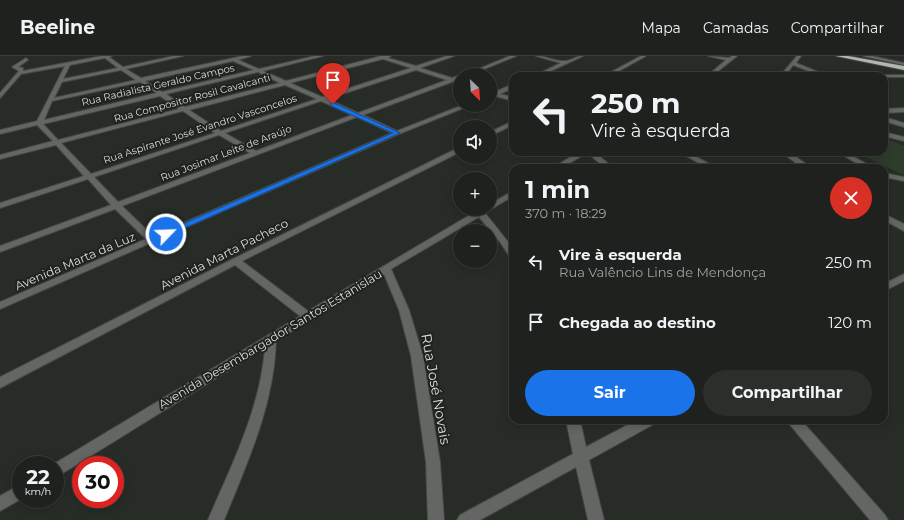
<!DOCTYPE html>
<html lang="pt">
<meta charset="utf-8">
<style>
:root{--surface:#1e211d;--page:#2b2e2a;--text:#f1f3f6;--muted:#a1a3a4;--line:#3c3e3b;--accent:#1a73e8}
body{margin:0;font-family:Montserrat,sans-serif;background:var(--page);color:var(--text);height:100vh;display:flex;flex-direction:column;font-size:15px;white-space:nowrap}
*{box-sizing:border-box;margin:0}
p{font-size:13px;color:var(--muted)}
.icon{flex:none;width:22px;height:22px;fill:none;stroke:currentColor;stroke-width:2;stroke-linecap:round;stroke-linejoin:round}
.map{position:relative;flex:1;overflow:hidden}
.drawer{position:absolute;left:509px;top:108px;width:379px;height:260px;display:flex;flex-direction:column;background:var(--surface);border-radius:12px;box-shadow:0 2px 10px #0003,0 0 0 1px var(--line)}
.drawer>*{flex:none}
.top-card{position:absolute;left:509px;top:16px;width:379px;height:84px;border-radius:12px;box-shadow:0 2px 10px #0003,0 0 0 1px var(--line);background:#1e211d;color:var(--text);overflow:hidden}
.needle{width:26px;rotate:155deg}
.controls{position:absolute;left:453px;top:12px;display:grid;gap:8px}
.controls a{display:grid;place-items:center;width:44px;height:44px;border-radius:50%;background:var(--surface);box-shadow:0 2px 10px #0003,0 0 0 1px var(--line);font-size:20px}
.speed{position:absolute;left:12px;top:400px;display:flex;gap:8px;font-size:20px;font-weight:700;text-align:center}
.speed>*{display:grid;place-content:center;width:52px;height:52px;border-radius:50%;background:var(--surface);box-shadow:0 2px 10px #0003,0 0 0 1px var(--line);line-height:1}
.speed small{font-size:10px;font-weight:400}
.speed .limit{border:6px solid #d22;background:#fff;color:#111}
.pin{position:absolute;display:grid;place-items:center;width:34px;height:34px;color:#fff;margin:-41px -17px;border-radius:50% 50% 50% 0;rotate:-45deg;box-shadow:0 0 4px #0007}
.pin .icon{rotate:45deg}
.me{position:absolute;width:44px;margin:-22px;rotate:66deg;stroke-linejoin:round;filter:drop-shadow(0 0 3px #0008)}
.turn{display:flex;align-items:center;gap:14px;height:84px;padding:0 16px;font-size:18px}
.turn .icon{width:52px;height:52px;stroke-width:2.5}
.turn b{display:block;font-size:28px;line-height:34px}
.round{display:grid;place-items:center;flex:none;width:42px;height:42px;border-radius:21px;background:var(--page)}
.overview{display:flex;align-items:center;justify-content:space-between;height:68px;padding:0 16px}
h1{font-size:24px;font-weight:700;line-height:30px}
.primary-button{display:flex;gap:8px;margin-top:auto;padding:8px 16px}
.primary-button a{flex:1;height:46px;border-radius:24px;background:var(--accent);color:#fff;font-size:16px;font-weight:700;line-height:46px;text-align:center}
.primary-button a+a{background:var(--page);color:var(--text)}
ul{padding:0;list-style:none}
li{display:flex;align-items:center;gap:12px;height:60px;padding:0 16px}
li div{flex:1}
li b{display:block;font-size:15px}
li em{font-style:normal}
header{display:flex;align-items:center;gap:24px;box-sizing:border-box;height:56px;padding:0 20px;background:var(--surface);border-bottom:1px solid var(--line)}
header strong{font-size:19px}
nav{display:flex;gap:22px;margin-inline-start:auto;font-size:14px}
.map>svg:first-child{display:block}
.green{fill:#2d3d2a}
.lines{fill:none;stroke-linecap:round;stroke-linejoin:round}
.minor-casing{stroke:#454844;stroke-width:2}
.highway-casing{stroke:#454844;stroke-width:2}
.minor{fill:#636663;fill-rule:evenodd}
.highway{fill:#b1b6b0;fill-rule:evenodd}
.route{fill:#1a73e8;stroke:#114b97}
.labels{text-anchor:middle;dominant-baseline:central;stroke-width:4;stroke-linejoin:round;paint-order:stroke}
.far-street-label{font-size:10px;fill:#dbddda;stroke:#1e231e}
.street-label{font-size:12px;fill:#dbddda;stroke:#1e231e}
.near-street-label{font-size:14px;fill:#dbddda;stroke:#1e231e}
</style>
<header>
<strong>Beeline</strong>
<nav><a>Mapa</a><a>Camadas</a><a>Compartilhar</a></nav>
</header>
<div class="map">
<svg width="904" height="464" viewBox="0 0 904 464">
<rect width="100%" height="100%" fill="#282c27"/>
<path class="green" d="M884 82 904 90V119L855 96H884Z"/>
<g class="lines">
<g class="minor-casing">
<g id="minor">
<path d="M102 0H112L109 1 123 11 174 0H183L126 13 141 22 243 0H251L238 4 259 13 315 0H323L263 15 286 25 381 0H391L388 2 416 10 447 0H454L420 12 452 22 460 19V23L363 59 397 75 463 49H471L399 78 0 253V246L146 183 115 153 0 196V190L111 149 88 123 0 152V147L84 120 56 89 0 103V99L53 85 37 69 0 78V74L37 65 65 10 21 18 0 42V37L19 15 12 11 26 2 28 4 18 11 23 12V15ZM105 2 118 12 63 23 70 9ZM383 3 411 12 322 41 290 27ZM233 5 254 14 162 36 145 25ZM121 14 136 24 54 42 62 26ZM416 14 447 24 358 57 327 43ZM258 16 280 27 185 51 166 38ZM140 26 157 37 44 64 52 45ZM285 29 317 43 221 75 189 54ZM160 40 179 53 58 84 43 68ZM321 45 352 59 256 95 225 77ZM183 55 215 77 91 118 61 87ZM357 61 392 77 153 180 122 150ZM219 79 250 97 118 146 94 121Z"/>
<path d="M510 0H516L470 19H464Z"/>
<path d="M536 0C546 0 556 6 565 5 571 5 576 0 583 0L540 20H534L561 7Z"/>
<path d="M641 0H646L610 20H604Z"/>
<path d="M708 0 729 2 732 0H737L712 20H707L726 4Z"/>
<path d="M797 0H801L796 7 828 20H821L793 9 785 20H780Z"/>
<path d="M863 0H872L904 7V9Z"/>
<path d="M884 19H904V21H884V20H882Z"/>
<path d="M513 28V32L500 38 513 41V45L495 40 490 42V38Z"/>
<path d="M904 52V56L884 57V53Z"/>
<path d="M884 61 904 67V71L884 65Z"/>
<path d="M513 65V69L490 80V76Z"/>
<path d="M884 76 904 81V85L884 80Z"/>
<path d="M460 91V96L242 205 308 255 480 153H490V148L513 135V140L485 157 513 192V202L510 201 500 186 479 161 391 213 409 254 423 300 440 406 444 464H428L426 406 411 300 399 254 384 218 276 285C274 349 248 405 224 464H208C232 408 260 354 265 292L55 422V409H52L300 260 235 209 0 332V321L233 203Z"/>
<path d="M579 96H594L614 112H606L587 97 561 112H552Z"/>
<path d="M679 96H687L717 112H708Z"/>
<path d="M781 96H789L812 112H803Z"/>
<path d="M837 96H845L874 112H865Z"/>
<path d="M884 117 904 121V125L884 121Z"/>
<path d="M884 158 904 168V175L884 164Z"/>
<path d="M904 218V225L884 235V228Z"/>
<path d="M566 364H580L586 391 637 364H656L654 368 589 404 604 464H588L576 411 480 464H457L460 459 573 398Z"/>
<path d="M786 364H801L885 459 888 464H870Z"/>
<path d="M21 428V443L0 455V440Z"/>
</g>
</g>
<g class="highway-casing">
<path id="highway" d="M836 0H848L904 10V14Z"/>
</g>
<use href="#minor" class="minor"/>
<use href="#highway" class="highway"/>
</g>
<path class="route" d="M331 47H334L400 77 169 179H164V176L393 77 331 50Z"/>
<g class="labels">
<g class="far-street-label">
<text transform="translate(158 29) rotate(-13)">Rua Radialista Geraldo Campos</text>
<text transform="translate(192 42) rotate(-15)">Rua Compositor Rosil Cavalcanti</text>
<text transform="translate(200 73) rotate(-18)">Rua Aspirante José Evandro Vasconcelos</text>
<text transform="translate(226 97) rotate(-21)">Rua Josimar Leite de Araújo</text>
</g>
<g class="street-label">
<text transform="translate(224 198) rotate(-27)">Avenida Marta Pacheco</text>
<text transform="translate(75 205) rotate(-23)">Avenida Marta da Luz</text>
<text transform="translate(270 283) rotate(-31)">Avenida Desembargador Santos Estanislau</text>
</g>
<g class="near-street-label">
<text transform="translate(436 333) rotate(80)">Rua José Novais</text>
</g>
</g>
</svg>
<div class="controls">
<a><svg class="needle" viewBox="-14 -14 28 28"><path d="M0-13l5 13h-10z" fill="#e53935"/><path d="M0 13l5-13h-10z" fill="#a1a3a4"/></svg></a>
<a><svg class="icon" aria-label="sound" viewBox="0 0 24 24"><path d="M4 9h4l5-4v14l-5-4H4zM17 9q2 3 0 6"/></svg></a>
<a>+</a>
<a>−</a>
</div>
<div class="speed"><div>22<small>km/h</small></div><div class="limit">30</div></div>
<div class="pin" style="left:333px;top:48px;background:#d93025"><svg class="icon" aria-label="arrive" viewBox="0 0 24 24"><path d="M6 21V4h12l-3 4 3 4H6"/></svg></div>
<svg class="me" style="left:166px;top:178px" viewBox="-20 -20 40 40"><circle r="17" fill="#1a73e8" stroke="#fff" stroke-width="3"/><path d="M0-11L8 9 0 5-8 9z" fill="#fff"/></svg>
<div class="top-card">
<div class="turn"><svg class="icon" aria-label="left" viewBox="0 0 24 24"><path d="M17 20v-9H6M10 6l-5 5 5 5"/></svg><div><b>250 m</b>Vire à esquerda</div></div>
</div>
<section class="drawer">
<div class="overview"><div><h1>1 min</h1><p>370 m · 18:29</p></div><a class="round" style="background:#d93025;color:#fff"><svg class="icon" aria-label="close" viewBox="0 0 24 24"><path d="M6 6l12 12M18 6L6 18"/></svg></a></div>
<ul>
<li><svg class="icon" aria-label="left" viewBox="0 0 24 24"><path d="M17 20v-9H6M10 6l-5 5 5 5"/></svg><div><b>Vire à esquerda</b><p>Rua Valêncio Lins de Mendonça</p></div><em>250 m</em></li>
<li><svg class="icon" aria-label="arrive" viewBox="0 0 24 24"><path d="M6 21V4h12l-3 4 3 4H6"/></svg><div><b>Chegada ao destino</b></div><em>120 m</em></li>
</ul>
<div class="primary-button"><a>Sair</a><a>Compartilhar</a></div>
</section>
</div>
